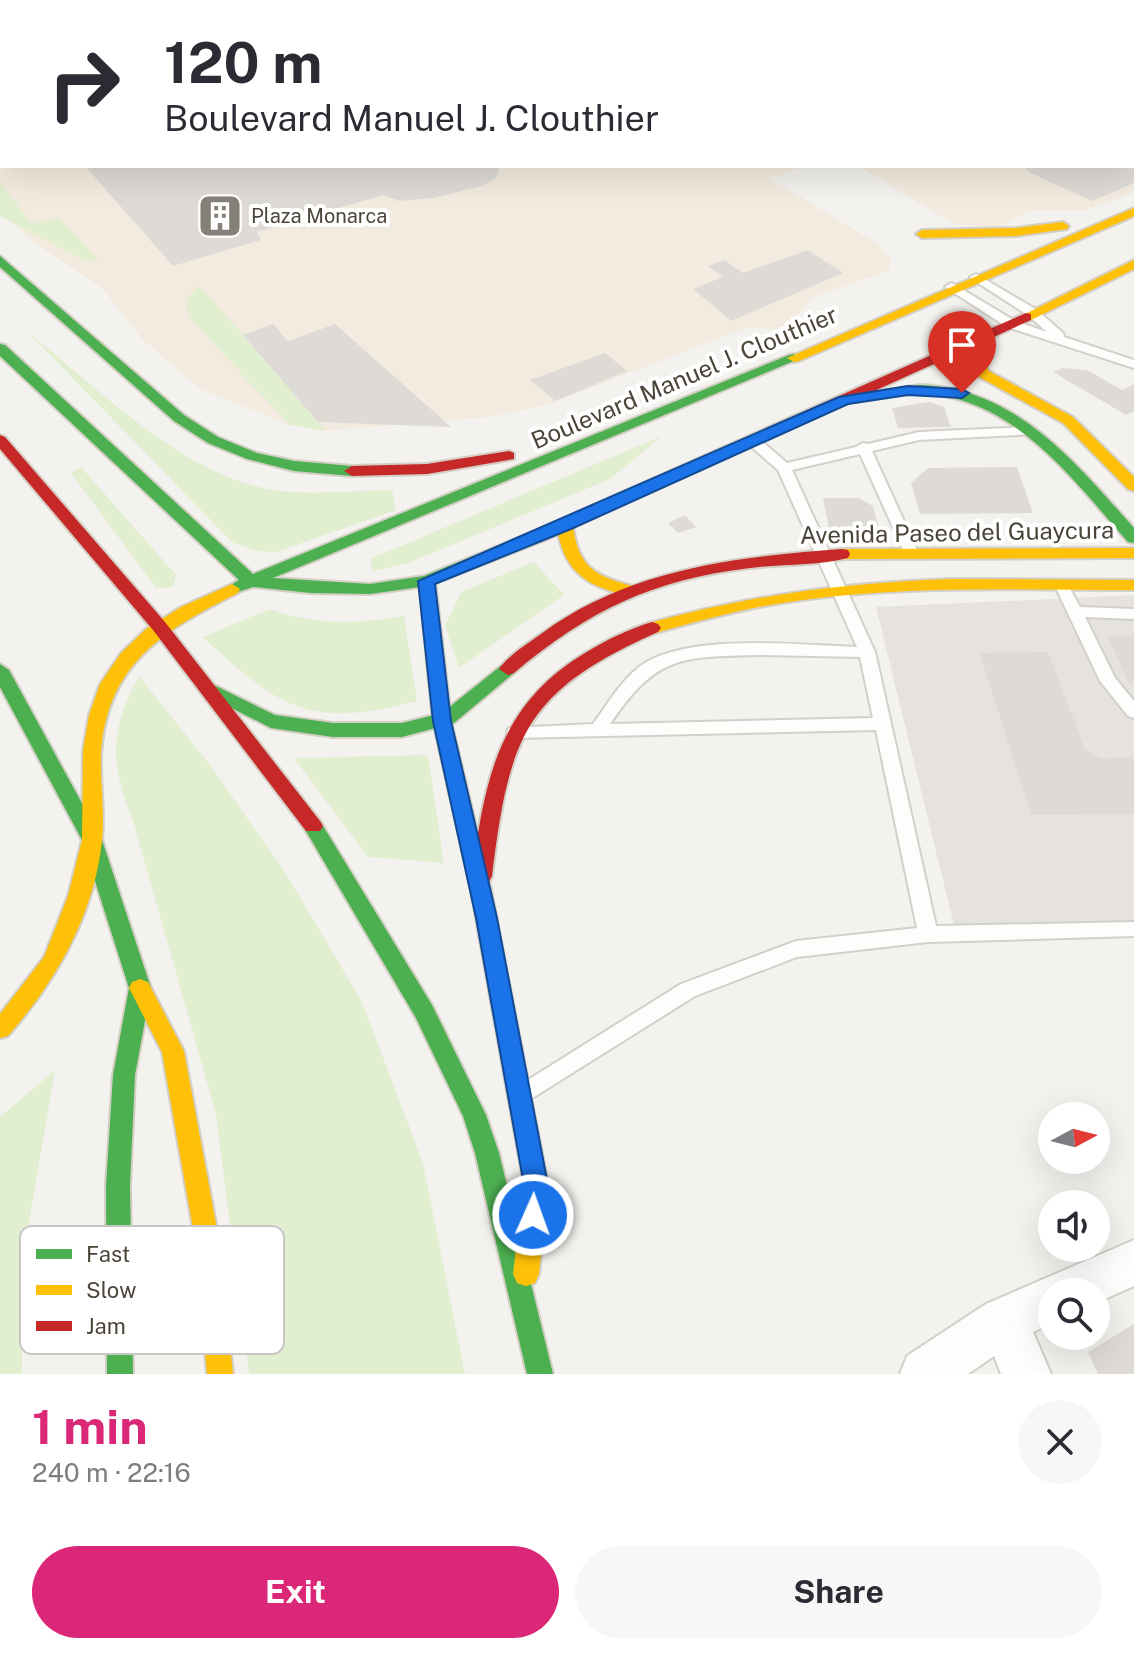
<!DOCTYPE html>
<meta charset="utf-8">
<style>
:root{--surface:#fff;--page:#f7f7f7;--text:#2b2b33;--muted:#7c7c81;--accent:#db2777}
body{margin:0;font-family:"Public Sans",sans-serif;background:var(--page);color:var(--text);height:100vh;display:flex;flex-direction:column;font-size:30px;white-space:nowrap}
*{box-sizing:border-box;margin:0}
p{font-size:26px;color:var(--muted)}
.icon{flex:none;width:44px;height:44px;fill:none;stroke:currentColor;stroke-width:2;stroke-linecap:round;stroke-linejoin:round}
.map{position:relative;height:1374px;overflow:hidden}
.drawer{display:flex;flex-direction:column;background:var(--surface);flex:1}
.drawer>*{flex:none}
.banner{position:absolute;left:0px;top:0px;width:1134px;height:168px;box-shadow:0 8px 32px #0002;background:#fff;color:var(--text);overflow:hidden}
.needle{width:52px;rotate:83deg}
.fabs{position:absolute;left:1038px;top:1102px;display:grid;gap:16px}
.fabs a{display:grid;place-items:center;width:72px;height:72px;border-radius:50%;background:var(--surface);box-shadow:0 8px 32px #0002;font-size:40px}
.pin{position:absolute;display:grid;place-items:center;width:68px;height:68px;color:#fff;margin:-82px -34px;border-radius:50% 50% 50% 0;rotate:-45deg;box-shadow:0 0 8px #0007}
.pin .icon{rotate:45deg}
.me{position:absolute;width:88px;margin:-44px;rotate:2deg;stroke-linejoin:round;filter:drop-shadow(0 0 6px #0008)}
.turn{display:flex;align-items:center;gap:28px;height:168px;padding:0 32px;font-size:36px}
.turn .icon{width:104px;height:104px;stroke-width:2.5}
.turn b{display:block;font-size:56px;line-height:68px}
.round{display:grid;place-items:center;flex:none;width:84px;height:84px;border-radius:42px;background:var(--page)}
.overview{display:flex;align-items:center;justify-content:space-between;height:136px;padding:0 32px}
h1{font-size:48px;font-weight:700;line-height:60px;color:var(--accent)}
.action{display:flex;gap:16px;margin-top:auto;padding:16px 32px}
.action a{flex:1;height:92px;border-radius:48px;background:var(--accent);color:#fff;font-size:32px;font-weight:700;line-height:92px;text-align:center}
.action a+a{background:var(--page);color:var(--text)}
.map>svg:first-child{display:block}
.commercial{fill:#f3ebdf}
.industrial{fill:#e6e2de}
.green{fill:#e1eecf}
.parking{fill:#e6e3df}
.building{fill:#dedbd6}
.lines{fill:none;stroke-linecap:round;stroke-linejoin:round}
.lane-casing{stroke:#d2d0cb;stroke-width:4}
.street-casing{stroke:#d2d0cb;stroke-width:4}
.fast-casing{stroke:#d3cfc5;stroke-width:4}
.slow-casing{stroke:#d3cfc5;stroke-width:4}
.jam-casing{stroke:#d3cfc5;stroke-width:4}
.lane{fill:#fdfdfc;fill-rule:evenodd}
.street{fill:#fdfdfc;fill-rule:evenodd}
.fast{fill:#4caf50;fill-rule:evenodd}
.slow{fill:#ffc107;fill-rule:evenodd}
.jam{fill:#c62828;fill-rule:evenodd}
.route{fill:#1a73e8;stroke:#114b97;stroke-width:2}
.labels{text-anchor:middle;dominant-baseline:central;stroke-width:8;stroke-linejoin:round;paint-order:stroke}
.far-poi-label{font-size:20px;fill:#4b4439;stroke:#fff;text-anchor:start}
.street-label{font-size:24px;fill:#4b4439;stroke:#fff}
.key{fill:#fff;stroke:#c9c7c4;stroke-width:2}
.key-label{font-size:22px;fill:#4b4439}
</style>
<div class="map">
<svg width="1134" height="1374" viewBox="0 0 1134 1374">
<rect width="100%" height="100%" fill="#f4f2ee"/>
<g class="commercial">
<path d="M539 0H1134V192L1085 211 1034 210 996 228 954 224 858 166H1132V2H530Z"/>
<path d="M0 66 2 166H805L771 179 878 244 892 261 888 271 813 297 790 323 776 329 745 328 547 405 489 417 326 431 290 425 200 389 143 340 101 287 34 243 0 211Z"/>
</g>
<path class="industrial" d="M1054 599 1134 727V938L957 937 876 607Z"/>
<g class="green">
<path d="M0 182 32 224 59 217 99 261 84 260 0 216Z"/>
<path d="M200 286 326 431 290 425 193 322C182 307 185 296 200 286Z"/>
<path d="M27 331C99 389 192 485 289 492 323 494 358 491 392 490L396 510 276 552 256 551 232 542Z"/>
<path d="M662 436 610 479 406 564 373 571 370 559Z"/>
<path d="M81 467 176 575 173 587 156 588 71 473Z"/>
<path d="M534 562 564 595 459 668 445 626 461 592Z"/>
<path d="M270 609C313 625 358 624 404 616L417 701C310 729 280 709 203 637Z"/>
<path d="M139 676 210 765 285 872 362 1002 423 1163 465 1374H249L216 1114 133 821C110 763 109 731 139 676Z"/>
<path d="M428 755 444 863 368 857 294 758Z"/>
<path d="M55 1070 23 1258 22 1374H0V1117Z"/>
</g>
<path class="parking" d="M1134 595V727L1054 599Z"/>
<g class="building">
<path d="M85 166H497L499 170 496 178 482 186 434 198 400 201 383 195 257 232 261 240 173 266Z"/>
<path d="M1028 166H1134V183L1092 201 1035 175 1025 169Z"/>
<path d="M808 250 843 273 731 321 693 289 723 277 708 266 724 260 743 273Z"/>
<path d="M273 324 288 341 335 324 451 427 318 422 243 335Z"/>
<path d="M605 353 627 371 555 401 530 380Z"/>
<path d="M1063 368 1087 370 1122 390 1134 384V411L1126 415 1053 372Z"/>
<path d="M930 402 944 407 951 427 898 428 892 408Z"/>
<path d="M1017 467 1033 513 920 514 911 483 928 468Z"/>
<path d="M823 498H859L873 506 881 536 831 538Z"/>
<path d="M685 515 696 527 678 533 668 523Z"/>
<path d="M1134 635V683L1129 684 1108 636Z"/>
<path d="M1048 652 1085 749 1101 758 1134 757V814L1032 815 979 653Z"/>
<path d="M1134 1324V1374H1098L1088 1352Z"/>
</g>
<g class="lines">
<g class="lane-casing">
<g id="lane">
<rect x="0" y="77" width="2" height="6"/>
<path d="M976 274 1037 310 1063 333 1064 337 1134 360V368L1007 327 945 287 951 283 955 285 1015 321 1047 332 1029 316 972 279 970 277Z"/>
<path d="M1031 427 1038 431 1036 434 919 440 872 451 918 552 911 557 904 552 860 454 792 470 875 652 936 926 1134 922V936L928 942 797 957 695 996 534 1097 527 1100 520 1097 517 1091 520 1085 681 984 796 941 917 928 876 730 515 738 509 736 507 732 509 728 593 724C607 705 620 682 639 667 686 632 799 645 857 647L778 470 748 444V438H758L787 463 856 447 863 443 868 444 919 432ZM759 655 860 657 873 718 610 724C657 655 680 657 759 655Z"/>
<path d="M1062 581 1067 583 1080 607 1134 609V619L1085 617 1115 678 1134 701V718L1128 716 1100 681 1055 586Z"/>
</g>
</g>
<g class="street-casing">
<path id="street" d="M1134 1240V1286L1096 1303V1292H1052V1323L1033 1332 1051 1374H1001L994 1356 968 1374H900L907 1356 986 1304Z"/>
</g>
<g class="fast-casing">
<g id="fast">
<path d="M0 256 184 415 218 437 257 453 294 461 352 466 360 471 352 476 294 471 247 459 208 443 174 421 0 267Z"/>
<path d="M0 344 5 345 253 574 789 355 794 354 801 358 273 578 370 584 424 576 533 532H545L547 536 545 540 427 586 370 594 311 593 253 587 232 594 224 589 239 580 0 356Z"/>
<path d="M920 385C1016 388 1075 462 1134 528V543L1128 542C1074 481 1018 403 931 394 902 392 873 399 845 404L838 400 840 397Z"/>
<path d="M508 663 514 665 517 669 514 673 454 723 402 737H333L271 728 206 695 203 691 212 685 218 687 275 715 333 723H402L442 713 502 665Z"/>
<path d="M0 664 9 670 102 840 151 988 135 1075 130 1185 133 1374H107L106 1185 113 1075 129 988 82 840 0 687Z"/>
<path d="M313 819 320 821 432 1005 486 1115 499 1153 553 1374H527L475 1153 463 1116 416 1018 303 826 306 821Z"/>
</g>
</g>
<g class="slow-casing">
<g id="slow">
<path d="M1134 208V216L799 361 794 362 787 358Z"/>
<path d="M1063 222 1069 226 1067 229 1016 236 922 238 916 234 922 230 1016 228Z"/>
<path d="M1134 260V269L1031 320 1026 321 1019 317Z"/>
<path d="M966 340 971 341 989 371 1073 417 1134 477V491L1128 489 1063 423 979 377 959 344Z"/>
<path d="M565 521 573 526C578 567 595 576 633 586L635 590 633 594C624 596 617 593 608 590 576 580 561 559 557 526Z"/>
<path d="M1134 548V558L842 559 834 554 842 549Z"/>
<path d="M427 576 435 581 451 721 491 890 548 1185 539 1274 535 1283 526 1286 517 1283 513 1274 524 1185 471 890 433 721 419 581Z"/>
<path d="M951 579 1134 580V590C1013 590 890 584 770 605 730 612 691 623 652 634L643 628 646 624C750 595 843 583 951 579Z"/>
<path d="M232 584 240 589 238 593C164 630 106 664 101 755 100 783 105 813 102 841 94 915 56 981 8 1036L0 1038V1014L44 957 68 896 82 840 83 750 89 715 100 684 121 653 146 629 181 607Z"/>
<path d="M140 979 148 982 184 1051 219 1240 233 1374H207L195 1240 162 1052 129 988 132 982Z"/>
</g>
</g>
<g class="jam-casing">
<g id="jam">
<path d="M1026 313 1031 314V320L545 540 539 541 531 536 533 532Z"/>
<path d="M0 435 5 437 165 622 320 821 323 826 320 831H306L153 630 0 449Z"/>
<path d="M509 451 514 453V459L427 474 352 476 344 471 352 466 427 464Z"/>
<path d="M842 549 848 550 850 554 848 558C817 566 782 564 750 568 652 580 589 610 514 673L508 675 499 669C509 655 527 644 541 634 629 569 736 557 842 549Z"/>
<path d="M652 622 658 624 661 628 658 632C525 691 509 736 492 876L489 882 482 884 475 882 472 876C484 782 498 705 585 653 606 640 629 629 652 622Z"/>
</g>
</g>
<use href="#lane" class="lane"/>
<use href="#street" class="street"/>
<use href="#fast" class="fast"/>
<use href="#slow" class="slow"/>
<use href="#jam" class="jam"/>
</g>
<path class="route" d="M908 386 962 389 969 393 962 398 908 395 848 404 571 529 435 584 451 721 497 918 548 1185 541 1223 533 1226 524 1223 521 1215 524 1185 476 918 433 721 418 581 839 397Z"/>
<defs>
<g id="building-square" transform="scale(2.3)"><rect x="-9" y="-9" width="18" height="18" rx="4" fill="#868178" stroke="#fff"/><path d="M-4-6H4V6H1V3H-1V6H-4ZM-2.5-4.3h1.7v1.8h-1.7ZM.8-4.3h1.7v1.8H.8ZM-2.5-1h1.7V.8h-1.7ZM.8-1h1.7V.8H.8Z" fill="#fff"/></g>
</defs>
<g fill-rule="evenodd">
<use href="#building-square" x="220" y="216"/>
</g>
<g class="labels">
<g class="far-poi-label">
<text x="251" y="216">Plaza Monarca</text>
</g>
<g class="street-label">
<text transform="translate(684 377) rotate(-23)">Boulevard Manuel J. Clouthier</text>
<text transform="translate(957 532) rotate(-1)">Avenida Paseo del Guaycura</text>
</g>
</g>
<rect x="20" y="1226" width="264" height="128" rx="12" class="key"/>
<rect x="36" y="1249" width="36" height="10" fill="#4caf50"/>
<rect x="36" y="1285" width="36" height="10" fill="#ffc107"/>
<rect x="36" y="1321" width="36" height="10" fill="#c62828"/>
<g class="key-label">
<text x="86" y="1262">Fast</text>
<text x="86" y="1298">Slow</text>
<text x="86" y="1334">Jam</text>
</g>
</svg>
<div class="fabs">
<a><svg class="needle" viewBox="-14 -14 28 28"><path d="M0-13l5 13h-10z" fill="#e53935"/><path d="M0 13l5-13h-10z" fill="#7c7c81"/></svg></a>
<a><svg class="icon" aria-label="sound" viewBox="0 0 24 24"><path d="M4 9h4l5-4v14l-5-4H4zM17 9q2 3 0 6"/></svg></a>
<a><svg class="icon" aria-label="search" viewBox="0 0 24 24"><circle cx="10" cy="10" r="6"/><path d="M15 15l6 6"/></svg></a>
</div>
<div class="pin" style="left:962px;top:393px;background:#d93025"><svg class="icon" aria-label="arrive" viewBox="0 0 24 24"><path d="M6 21V4h12l-3 4 3 4H6"/></svg></div>
<svg class="me" style="left:533px;top:1215px" viewBox="-20 -20 40 40"><circle r="17" fill="#1a73e8" stroke="#fff" stroke-width="3"/><path d="M0-11L8 9 0 5-8 9z" fill="#fff"/></svg>
<div class="banner">
<div class="turn"><svg class="icon" aria-label="right" viewBox="0 0 24 24"><path d="M7 20v-9h11M14 6l5 5-5 5"/></svg><div><b>120 m</b>Boulevard Manuel J. Clouthier</div></div>
</div>
</div>
<section class="drawer">
<div class="overview"><div><h1>1 min</h1><p>240 m · 22:16</p></div><a class="round"><svg class="icon" aria-label="close" viewBox="0 0 24 24"><path d="M6 6l12 12M18 6L6 18"/></svg></a></div>
<div class="action"><a>Exit</a><a>Share</a></div>
</section>
